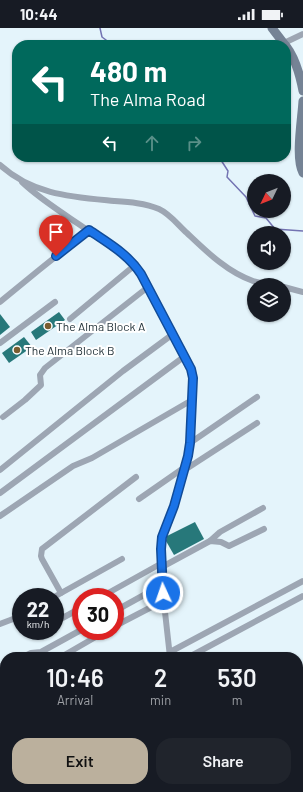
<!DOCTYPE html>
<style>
:root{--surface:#171b24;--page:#20242c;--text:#f1f3f6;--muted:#9ea1a6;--accent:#bbb09d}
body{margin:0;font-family:Barlow,sans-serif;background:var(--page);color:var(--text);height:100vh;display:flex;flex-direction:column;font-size:15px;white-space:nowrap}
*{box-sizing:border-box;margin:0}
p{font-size:13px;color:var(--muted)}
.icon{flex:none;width:22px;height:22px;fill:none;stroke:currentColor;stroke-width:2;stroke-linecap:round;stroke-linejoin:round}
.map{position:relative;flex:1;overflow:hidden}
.drawer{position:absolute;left:0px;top:624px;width:303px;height:140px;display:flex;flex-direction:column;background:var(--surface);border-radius:16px 16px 0 0;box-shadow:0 1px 3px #0004}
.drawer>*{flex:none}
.top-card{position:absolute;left:12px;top:12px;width:279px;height:122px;border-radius:16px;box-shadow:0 1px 3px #0004;background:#00695c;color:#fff;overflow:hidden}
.needle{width:26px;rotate:227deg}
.controls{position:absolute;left:247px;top:146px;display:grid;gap:8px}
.controls a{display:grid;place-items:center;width:44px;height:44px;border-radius:50%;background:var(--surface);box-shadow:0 1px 3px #0004;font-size:20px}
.speed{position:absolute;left:12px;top:560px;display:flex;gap:8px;font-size:20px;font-weight:700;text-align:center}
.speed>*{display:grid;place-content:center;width:52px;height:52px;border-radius:50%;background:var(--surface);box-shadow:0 1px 3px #0004;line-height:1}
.speed small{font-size:10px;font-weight:400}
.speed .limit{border:6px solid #d22;background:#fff;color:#111}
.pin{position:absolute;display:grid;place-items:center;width:34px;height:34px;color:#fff;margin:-41px -17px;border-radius:50% 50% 50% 0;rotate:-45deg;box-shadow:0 0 4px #0007}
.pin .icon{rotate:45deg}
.me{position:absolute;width:44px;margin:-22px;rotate:357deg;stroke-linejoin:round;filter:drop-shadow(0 0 3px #0008)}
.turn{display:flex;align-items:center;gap:14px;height:84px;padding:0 12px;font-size:18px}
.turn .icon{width:52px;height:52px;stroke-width:2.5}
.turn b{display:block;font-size:28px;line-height:34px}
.lanes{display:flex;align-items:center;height:38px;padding:0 12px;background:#0003;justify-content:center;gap:20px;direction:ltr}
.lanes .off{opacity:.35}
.eta{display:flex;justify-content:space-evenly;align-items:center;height:68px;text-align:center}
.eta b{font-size:24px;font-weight:600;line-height:28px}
.action{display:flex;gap:8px;margin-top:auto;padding:8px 12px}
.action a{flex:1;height:46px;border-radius:16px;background:var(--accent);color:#111;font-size:16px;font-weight:600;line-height:46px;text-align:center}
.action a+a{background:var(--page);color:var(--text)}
.status{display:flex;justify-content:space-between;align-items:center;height:28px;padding:0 20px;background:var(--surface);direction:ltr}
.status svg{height:11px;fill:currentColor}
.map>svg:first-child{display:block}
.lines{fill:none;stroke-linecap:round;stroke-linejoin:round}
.stream{stroke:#7373b2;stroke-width:1.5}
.building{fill:#27787a}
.street{stroke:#9da6b3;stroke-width:6}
.secondary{stroke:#758395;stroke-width:9}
.route-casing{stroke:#114b97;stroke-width:10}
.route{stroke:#1a73e8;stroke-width:7}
.poi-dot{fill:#795d30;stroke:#fff;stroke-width:1.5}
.labels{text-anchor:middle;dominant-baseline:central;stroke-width:4;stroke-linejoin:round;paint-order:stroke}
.poi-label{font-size:12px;fill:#25353c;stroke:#fff;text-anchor:start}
</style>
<div class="status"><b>10:44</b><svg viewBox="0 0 49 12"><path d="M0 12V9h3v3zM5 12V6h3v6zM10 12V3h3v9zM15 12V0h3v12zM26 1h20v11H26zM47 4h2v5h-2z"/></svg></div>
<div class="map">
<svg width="303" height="764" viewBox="0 0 303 764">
<rect width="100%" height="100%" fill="#e4f4fb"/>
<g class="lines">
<g class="stream">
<path d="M100 0 102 9 110 15H119L118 17"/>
<path d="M219 129 228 143 227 149 246 169 255 188 266 190 275 201 303 203"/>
</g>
</g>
<g class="building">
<path d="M59 284 65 292 36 312 31 304Z"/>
<path d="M0 286 10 299 0 307Z"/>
<path d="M24 309 32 319 9 335 2 325Z"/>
<path d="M195 494 204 511 174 527 166 513 167 508Z"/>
</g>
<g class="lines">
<g class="street">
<path d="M284 15 303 6"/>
<path d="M0 137C33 167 72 169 114 173 129 174 145 175 159 181 170 186 178 197 187 205 206 223 227 244 253 253 259 255 267 256 274 257"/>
<path d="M22 154C42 173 66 187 89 203 108 215 128 226 141 245L191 341 193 350 190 415 188 428 174 478 162 509 161 521 162 557 170 629"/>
<path d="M284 259 303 264"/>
<path d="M0 274 39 242 89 202"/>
<path d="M70 291 135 237"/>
<path d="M0 315 55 274"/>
<path d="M3 389 25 372 41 357 40 347 45 340 148 259"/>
<path d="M190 415 257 369"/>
<path d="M0 442 123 343 173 306"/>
<path d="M183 443 257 395"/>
<path d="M0 465 185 328"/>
<path d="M139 471 185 439"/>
<path d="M0 488 73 438 92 430 192 372"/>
<path d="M210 513 220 504 263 480"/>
<path d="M162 539 210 513 221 514 229 518 264 501"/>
<path d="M61 565 42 531 41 528 42 521 136 449"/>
<path d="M54 569 122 531"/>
<path d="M101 569 162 535"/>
<path d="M115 583 162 557"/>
<path d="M55 594 81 580"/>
<path d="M0 596 21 588"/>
<path d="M115 598 165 572"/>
<path d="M170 624 303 553"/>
<path d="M23 629 31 625 41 624 81 602"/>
<path d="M61 629 106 603"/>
<path d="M189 629 303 568"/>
<path d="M0 638 5 658"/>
<path d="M298 645 303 642"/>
<path d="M5 660 1 665 2 669 5 673"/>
<path d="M298 712 303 710"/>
<path d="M218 759 219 764"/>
<path d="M122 764 141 759"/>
</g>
<g class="secondary">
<path d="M272 0 285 17"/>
<path d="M286 18C296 31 300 47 303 63"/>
<path d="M303 73C302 91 295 130 303 145"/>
</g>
</g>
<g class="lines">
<g class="route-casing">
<path id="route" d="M56 228 89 202C108 215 128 226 141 246L191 341 193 350 190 415 188 428 174 478 162 509 161 521 163 565"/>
</g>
<use href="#route" class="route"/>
</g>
<g class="poi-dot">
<circle cx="48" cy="298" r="4"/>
<circle cx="17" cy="322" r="4"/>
</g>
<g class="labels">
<g class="poi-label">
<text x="56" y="298">The Alma Block A</text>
<text x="25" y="322">The Alma Block B</text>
</g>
</g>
</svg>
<div class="controls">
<a><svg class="needle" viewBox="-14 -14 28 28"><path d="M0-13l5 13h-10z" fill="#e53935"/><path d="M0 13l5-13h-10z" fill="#9ea1a6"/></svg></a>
<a><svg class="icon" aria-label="sound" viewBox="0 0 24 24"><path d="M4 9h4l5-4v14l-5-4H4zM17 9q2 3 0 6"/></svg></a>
<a><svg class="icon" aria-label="layers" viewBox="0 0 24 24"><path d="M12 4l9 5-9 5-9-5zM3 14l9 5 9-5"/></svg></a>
</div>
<div class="speed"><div>22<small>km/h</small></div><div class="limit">30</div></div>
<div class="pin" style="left:56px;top:228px;background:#d93025"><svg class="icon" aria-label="arrive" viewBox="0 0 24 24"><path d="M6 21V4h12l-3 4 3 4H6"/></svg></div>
<svg class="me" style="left:163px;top:565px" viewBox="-20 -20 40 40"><circle r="17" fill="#1a73e8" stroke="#fff" stroke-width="3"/><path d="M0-11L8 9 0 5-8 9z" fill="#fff"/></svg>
<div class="top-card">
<div class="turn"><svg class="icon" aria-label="left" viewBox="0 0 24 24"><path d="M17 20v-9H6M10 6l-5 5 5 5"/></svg><div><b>480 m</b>The Alma Road</div></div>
<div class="lanes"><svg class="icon" aria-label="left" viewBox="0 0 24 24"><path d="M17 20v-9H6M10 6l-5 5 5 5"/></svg><svg class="icon off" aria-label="ahead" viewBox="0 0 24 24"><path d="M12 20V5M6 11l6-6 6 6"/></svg><svg class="icon off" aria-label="right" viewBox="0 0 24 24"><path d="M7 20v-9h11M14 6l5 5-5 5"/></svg></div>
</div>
<section class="drawer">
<div class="eta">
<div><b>10:46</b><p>Arrival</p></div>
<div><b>2</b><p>min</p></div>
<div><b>530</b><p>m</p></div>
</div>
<div class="action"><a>Exit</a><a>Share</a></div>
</section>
</div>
